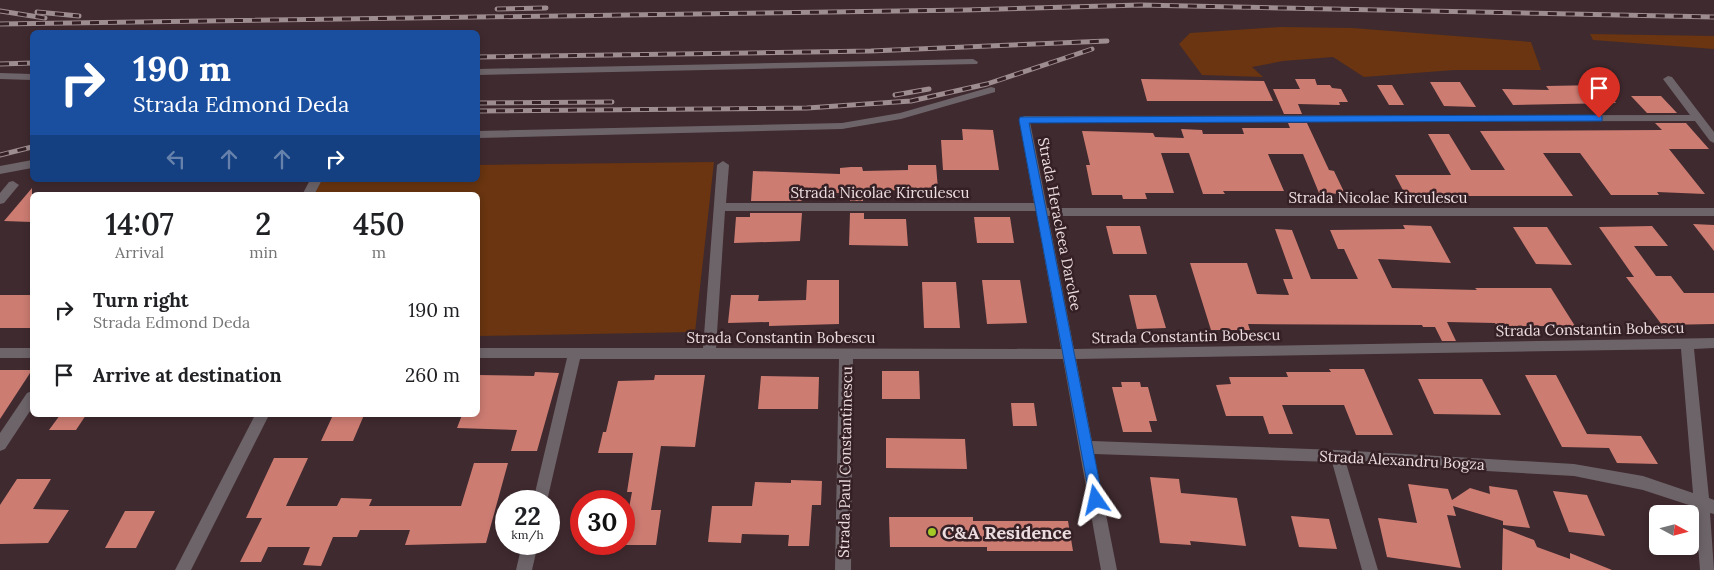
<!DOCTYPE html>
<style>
:root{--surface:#fff;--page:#f2f2f2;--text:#202124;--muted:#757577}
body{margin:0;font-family:Lora,serif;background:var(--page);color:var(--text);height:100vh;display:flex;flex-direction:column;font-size:19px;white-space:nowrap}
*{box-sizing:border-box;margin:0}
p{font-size:16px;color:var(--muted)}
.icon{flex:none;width:28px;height:28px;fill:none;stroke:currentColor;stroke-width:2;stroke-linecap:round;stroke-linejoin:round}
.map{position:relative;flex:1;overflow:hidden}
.side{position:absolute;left:30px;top:192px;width:450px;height:225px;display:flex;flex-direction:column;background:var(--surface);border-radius:8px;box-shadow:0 2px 8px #0003}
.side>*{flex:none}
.hud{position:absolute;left:30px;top:30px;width:450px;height:152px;border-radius:8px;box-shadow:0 2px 8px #0003;background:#1a4fa0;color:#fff;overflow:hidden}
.needle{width:32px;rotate:97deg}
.fabs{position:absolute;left:1649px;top:505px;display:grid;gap:10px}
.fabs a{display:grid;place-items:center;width:50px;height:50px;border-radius:8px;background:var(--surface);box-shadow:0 2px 8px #0003;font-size:25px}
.speed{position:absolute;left:495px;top:490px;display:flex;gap:10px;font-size:25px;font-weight:700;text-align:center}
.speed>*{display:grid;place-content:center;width:65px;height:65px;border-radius:50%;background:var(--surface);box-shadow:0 2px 8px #0003;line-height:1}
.speed small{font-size:12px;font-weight:400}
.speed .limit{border:8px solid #d22;background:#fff;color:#111}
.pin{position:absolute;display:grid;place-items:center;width:42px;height:42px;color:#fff;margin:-51px -21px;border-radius:50% 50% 50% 0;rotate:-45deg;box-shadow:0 0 5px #0007}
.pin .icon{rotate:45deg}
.me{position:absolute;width:55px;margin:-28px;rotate:349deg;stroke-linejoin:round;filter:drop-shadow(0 0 4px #0008)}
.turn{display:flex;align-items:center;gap:18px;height:105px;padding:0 20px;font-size:22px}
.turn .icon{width:65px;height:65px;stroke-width:2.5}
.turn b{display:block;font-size:35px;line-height:42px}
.lanes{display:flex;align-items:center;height:48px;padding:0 20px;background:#0003;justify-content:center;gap:25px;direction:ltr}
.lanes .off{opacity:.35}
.eta{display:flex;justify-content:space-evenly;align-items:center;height:85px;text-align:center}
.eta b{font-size:30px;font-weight:600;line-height:35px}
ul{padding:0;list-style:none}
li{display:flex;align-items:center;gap:15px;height:65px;padding:0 20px}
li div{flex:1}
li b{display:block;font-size:19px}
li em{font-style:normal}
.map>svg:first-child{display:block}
.green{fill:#6a3510}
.building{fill:#cd7c72}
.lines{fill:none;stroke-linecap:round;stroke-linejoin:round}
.minor{fill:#6d6469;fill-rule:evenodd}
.rail-casing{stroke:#9d8c90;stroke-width:5}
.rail{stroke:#342025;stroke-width:3;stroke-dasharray:9;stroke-linecap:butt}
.route{fill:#1a73e8;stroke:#114b97}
.poi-dot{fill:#a4c825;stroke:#342025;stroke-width:2}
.labels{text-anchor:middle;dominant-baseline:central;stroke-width:5;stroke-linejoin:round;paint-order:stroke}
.street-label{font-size:15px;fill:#ecdde0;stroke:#342025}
.near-poi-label{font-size:18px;font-weight:bold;fill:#ecdde0;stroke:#342025;text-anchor:start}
</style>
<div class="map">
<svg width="1714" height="570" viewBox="0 0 1714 570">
<rect width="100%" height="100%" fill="#3f2a2f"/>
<g class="green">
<path d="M1281 27 1352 28 1531 42 1541 70H1454L1364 77 1333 57 1283 61 1252 67 1263 77 1202 75 1179 44 1190 33Z"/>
<path d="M1590 34 1714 36V49L1593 40Z"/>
<path d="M714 162 695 332 478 336V195H314L322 180H478V165Z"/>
</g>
<g class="building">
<path d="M1141 79 1264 81 1273 101H1147Z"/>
<path d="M1295 79H1315L1317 85H1330L1332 88 1341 89 1348 102H1339L1340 105 1298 104 1302 114H1284L1273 89H1300Z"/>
<path d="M1430 82H1460L1476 107 1444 106Z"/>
<path d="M1377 85H1392L1404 105H1389Z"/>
<path d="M1600 85 1616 103 1513 105 1502 89 1549 90 1546 86Z"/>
<path d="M1631 96H1661L1677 113H1647Z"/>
<path d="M1288 123H1307L1329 170 1334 171 1345 194 1319 193 1303 154H1268L1284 191H1223L1225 194H1203L1189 153H1161L1174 193H1145L1147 199H1123L1122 195H1092L1086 165H1090L1082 131 1153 133 1155 137 1184 138 1181 129 1202 130 1203 134H1244L1242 128H1290Z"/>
<path d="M1655 123H1686L1709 149H1669L1705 194 1657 192 1659 195H1611L1580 153H1543L1573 196H1406L1395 175H1451L1428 134H1449L1471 170H1505L1480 131 1662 130Z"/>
<path d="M962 129 993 130 999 170H943L941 140H963Z"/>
<path d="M908 165H936L938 189 863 191V201H850V193H803L802 201H751L753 171 840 174V168L851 167H862L863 171 908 170Z"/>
<path d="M32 188V222L4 221Z"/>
<path d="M750 213H802L800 241 734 243 736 217H750Z"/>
<path d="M850 213H864V219H906L908 246 849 245Z"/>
<path d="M974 217H1010L1014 243H977Z"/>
<path d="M1693 224 1714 225V251Z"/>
<path d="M1403 225 1431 226 1451 263 1378 259 1392 288 1477 290 1475 288H1551L1575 326H1497L1495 323 1447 322 1456 341H1442L1435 327H1423L1422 325 1248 324 1250 330H1211L1190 263H1247L1257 294 1289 295 1283 279H1293L1275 229 1292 230 1311 279H1358L1344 249H1338L1330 230 1405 229Z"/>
<path d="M1106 226H1140L1147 254H1113Z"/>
<path d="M1652 226 1668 246H1634L1656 276H1671L1684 293H1714V324L1662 325 1626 277H1634L1599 227Z"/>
<path d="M1513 227H1547L1572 265 1536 264Z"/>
<path d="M807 280H839V324L769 326V322L728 323 731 295H759L758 301 806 300Z"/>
<path d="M982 280H1020L1027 323 987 324Z"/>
<path d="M922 282H956L960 328H924Z"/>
<rect x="0" y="295" width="32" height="33"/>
<path d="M1129 295H1156L1166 328 1137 329Z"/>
<path d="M1329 369H1364L1393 435H1356L1344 405H1282L1293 434H1269L1263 416H1226L1216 385 1231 384 1229 377H1288L1286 372H1331Z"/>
<path d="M0 370H32L0 419Z"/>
<path d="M882 371H919L920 399H882Z"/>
<path d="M535 372 559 373 537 451H511L517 430 457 428 462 415H478V375L534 376Z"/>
<path d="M655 375H705L695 447 661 446 651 510H661L656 545H622L632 492H627L633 453H598L603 432H606L618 381 654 380Z"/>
<path d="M1525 375H1556L1587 434 1641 436 1658 464 1617 463 1609 448 1562 447Z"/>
<path d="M761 376 819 377 818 409H758Z"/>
<path d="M1418 379H1482L1501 415 1434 414Z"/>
<path d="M1121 382H1140L1141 387H1148L1157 421H1149L1152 432H1123L1112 387H1122Z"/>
<path d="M1011 403H1034L1037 426H1013Z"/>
<path d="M60 415H86L76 430H49Z"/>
<path d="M333 415H364L353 441H321Z"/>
<path d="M886 438 965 439 967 469 886 468Z"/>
<path d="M274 458H308L286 506H337L341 498 372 499 369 506H461L474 463H508L486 543 405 545 410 530H360L357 537H333L321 566 303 565 310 547H268L261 562H240L262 518H246Z"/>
<path d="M1150 477 1179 479 1181 493 1237 498 1246 546 1190 541 1191 545 1160 543Z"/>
<path d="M17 479H51L33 509 69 510 48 543 0 544V505Z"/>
<path d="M791 480 822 481 821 505H812L809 546H788L789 535 742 534 741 543 708 542 712 506H752L755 482 791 483Z"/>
<path d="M1408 484 1448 489 1452 500 1470 488 1490 494 1489 486 1517 490 1530 528 1503 525V521L1453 506 1456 516 1447 515 1461 568 1387 557 1378 518 1417 523Z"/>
<path d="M1553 491 1587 495 1605 536 1569 532Z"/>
<path d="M125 511H155L136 548H105Z"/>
<path d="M1291 516 1329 519 1337 549 1299 547Z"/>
<path d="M889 517H973V521H1068L1073 551H987V547H890Z"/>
<path d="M1503 528 1534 540 1537 547 1570 559V553L1612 570H1502Z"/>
</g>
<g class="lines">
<g class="minor">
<path d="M973 59 978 62 977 64 478 75V69Z"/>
<path d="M0 73 32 74V80L0 79Z"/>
<path d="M1668 76 1672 77 1714 132V143L1710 141 1695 121 1030 122 1047 208H1714V216H1048L1074 349 1714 338V348L1694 349 1709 498 1714 500V514L1710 513 1714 570H1700L1695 507 1643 490 1574 476 1346 463 1378 570H1362L1332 462 1094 454 1117 570H1101L1063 359H853L851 570H835L839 359H580L547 501H533L567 358H478V348H703L717 165 723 161 729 165 726 203H1034L1019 119 1024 116 1690 115 1663 79ZM725 211H1036L1061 349 716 348ZM1681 349 1693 493 1643 476 1574 464 1337 450 1092 441 1076 359Z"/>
<path d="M991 87 995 88V92L901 119 842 129 478 138V131L842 123 900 113Z"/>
<path d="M32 160V168L0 174V166Z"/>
<path d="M310 180H322L314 195H302Z"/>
<path d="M13 181 19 185 4 203 0 204V193L9 182Z"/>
<rect x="0" y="348" width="32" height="10"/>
<path d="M32 391V408L5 449 0 451V433L27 393Z"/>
<path d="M255 415H269L191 570H175Z"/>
<path d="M522 544H538L532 570H516Z"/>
</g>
<g class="rail-casing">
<g id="rail">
<path d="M497 9 546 8"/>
<path d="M0 11 45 18"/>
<path d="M37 12 79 16"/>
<path d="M0 24 966 10 1140 5 1714 17"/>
<path d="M478 57 871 51 1107 41"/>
<path d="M0 64 32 63"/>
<path d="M895 95 929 89"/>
<path d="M478 103 612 102"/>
<path d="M478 111 807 108 911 101 987 84 1092 49"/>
<path d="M0 155 32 147"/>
</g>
</g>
<use href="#rail" class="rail"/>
</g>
<path class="route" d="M1599 115 1602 116V121L1029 123 1103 500 1101 504 1096 506 1091 504 1019 120 1020 117Z"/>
<circle class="poi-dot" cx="932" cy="532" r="5"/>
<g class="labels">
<g class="street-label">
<text x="880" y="192">Strada Nicolae Kirculescu</text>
<text x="1378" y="197">Strada Nicolae Kirculescu</text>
<text transform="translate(1060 224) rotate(79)">Strada Heracleea Darclee</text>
<text transform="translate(1590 329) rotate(-1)">Strada Constantin Bobescu</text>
<text transform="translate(1186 336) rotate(-1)">Strada Constantin Bobescu</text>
<text x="781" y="337">Strada Constantin Bobescu</text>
<text transform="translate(1402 460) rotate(3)">Strada Alexandru Bogza</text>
<text transform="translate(845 462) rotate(-89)">Strada Paul Constantinescu</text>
</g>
<g class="near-poi-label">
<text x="942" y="532">C&amp;A Residence</text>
</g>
</g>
</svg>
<div class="fabs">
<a><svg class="needle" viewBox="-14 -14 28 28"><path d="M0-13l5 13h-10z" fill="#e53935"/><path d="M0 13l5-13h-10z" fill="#757577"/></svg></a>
</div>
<div class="speed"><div>22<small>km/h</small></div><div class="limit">30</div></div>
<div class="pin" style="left:1599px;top:118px;background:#d93025"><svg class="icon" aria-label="arrive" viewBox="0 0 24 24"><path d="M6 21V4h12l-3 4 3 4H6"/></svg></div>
<svg class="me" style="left:1096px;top:500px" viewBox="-20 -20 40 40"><path d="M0-17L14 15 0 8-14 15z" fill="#1a73e8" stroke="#fff" stroke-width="4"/></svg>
<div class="hud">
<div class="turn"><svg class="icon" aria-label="right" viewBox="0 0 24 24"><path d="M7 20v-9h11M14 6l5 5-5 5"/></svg><div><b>190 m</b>Strada Edmond Deda</div></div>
<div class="lanes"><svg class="icon off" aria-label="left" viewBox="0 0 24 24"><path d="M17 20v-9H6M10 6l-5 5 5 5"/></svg><svg class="icon off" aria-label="ahead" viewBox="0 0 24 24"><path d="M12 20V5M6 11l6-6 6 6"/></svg><svg class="icon off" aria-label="ahead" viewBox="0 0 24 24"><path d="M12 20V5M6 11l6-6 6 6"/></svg><svg class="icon" aria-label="right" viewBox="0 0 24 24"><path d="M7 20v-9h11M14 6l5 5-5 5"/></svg></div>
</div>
<section class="side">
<div class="eta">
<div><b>14:07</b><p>Arrival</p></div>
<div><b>2</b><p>min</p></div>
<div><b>450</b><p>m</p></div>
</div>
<ul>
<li><svg class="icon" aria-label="right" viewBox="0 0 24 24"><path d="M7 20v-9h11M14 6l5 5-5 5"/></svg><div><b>Turn right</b><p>Strada Edmond Deda</p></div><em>190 m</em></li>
<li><svg class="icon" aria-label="arrive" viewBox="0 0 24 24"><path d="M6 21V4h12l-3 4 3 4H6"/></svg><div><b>Arrive at destination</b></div><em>260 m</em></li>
</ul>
</section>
</div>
